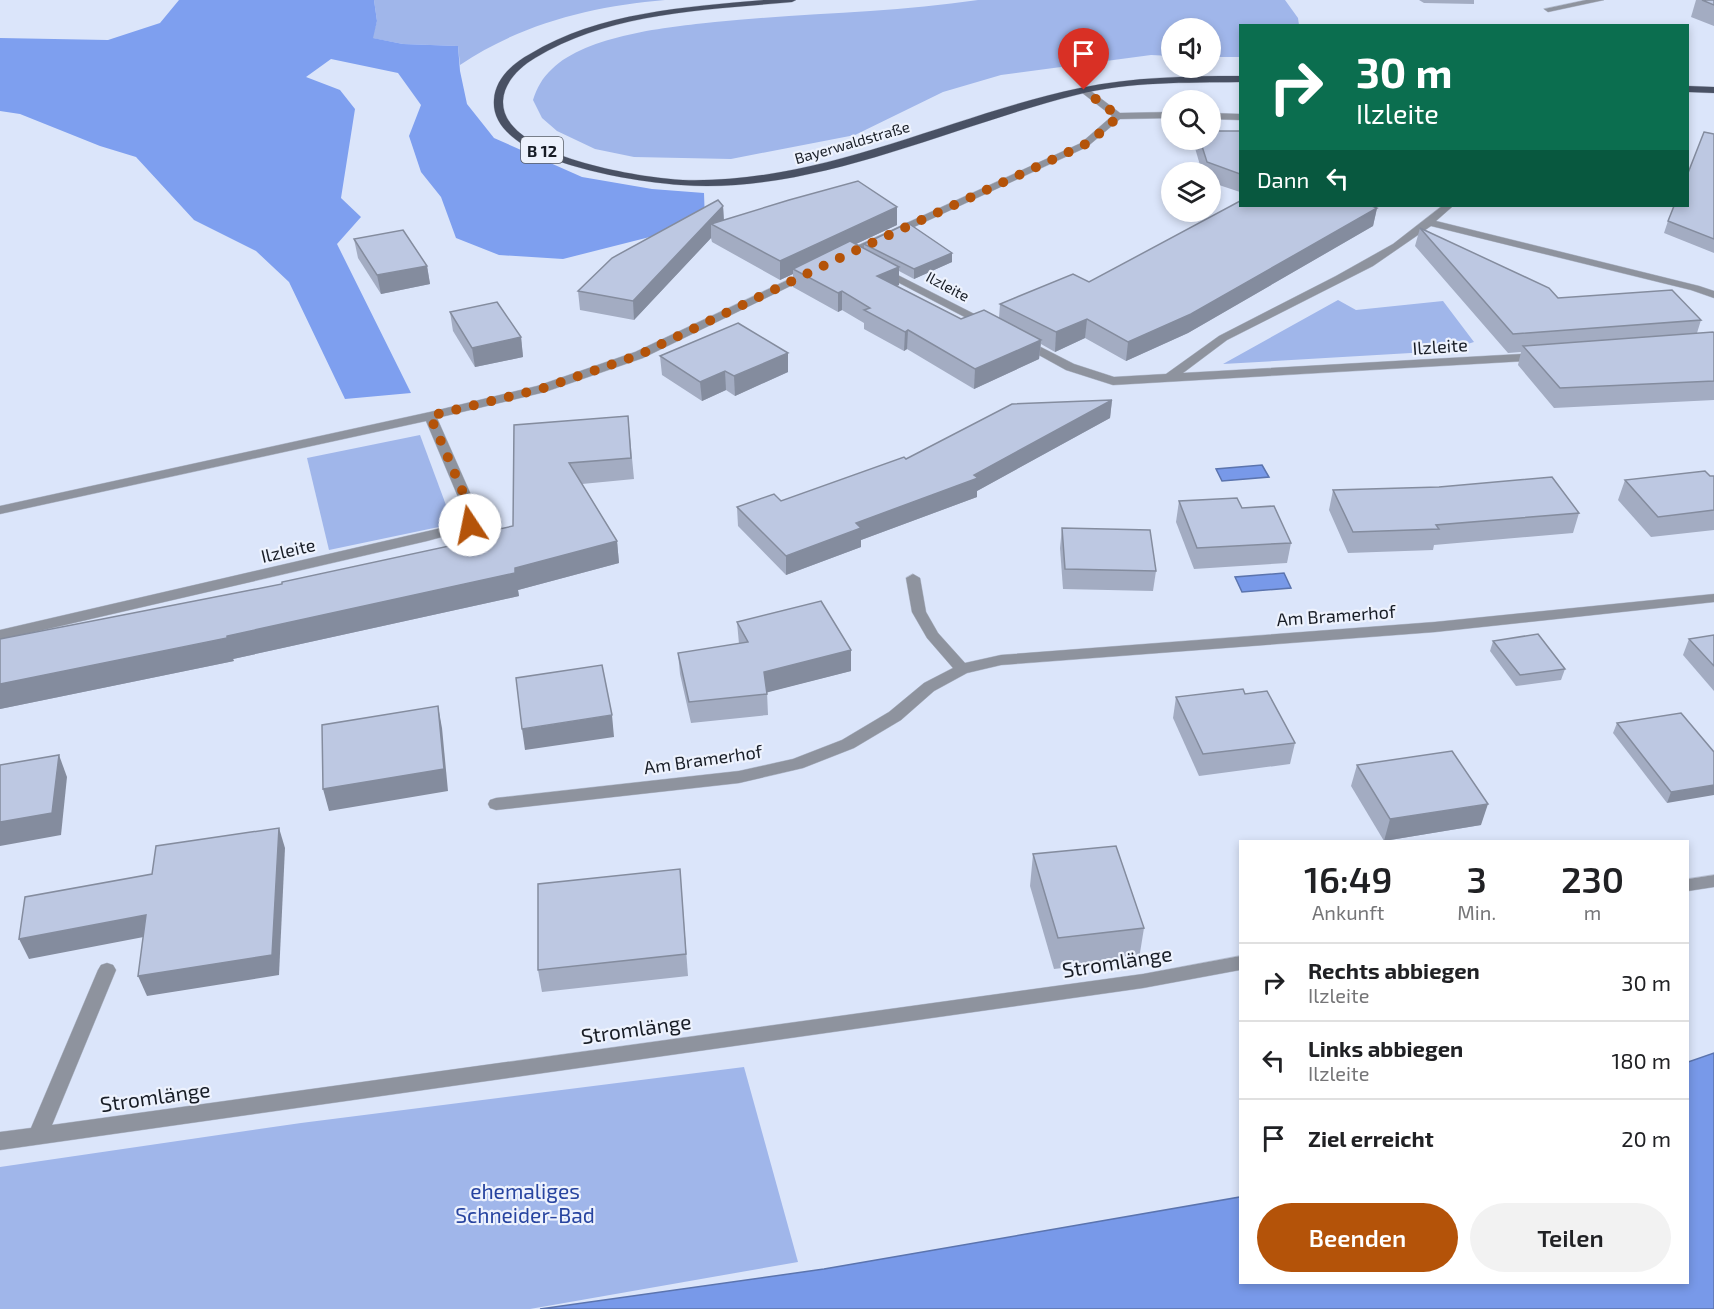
<!DOCTYPE html>
<html lang="de">
<meta charset="utf-8">
<style>
:root{--surface:#fff;--page:#f2f2f2;--text:#202124;--muted:#757577;--line:#e0e0e0;--accent:#b45309}
body{margin:0;font-family:"Exo 2",sans-serif;background:var(--page);color:var(--text);height:100vh;display:flex;flex-direction:column;font-size:22px;white-space:nowrap}
*{box-sizing:border-box;margin:0}
p{font-size:20px;color:var(--muted)}
.icon{flex:none;width:33px;height:33px;fill:none;stroke:currentColor;stroke-width:2;stroke-linecap:round;stroke-linejoin:round}
.map{position:relative;flex:1;overflow:hidden}
.drawer{position:absolute;left:1239px;top:840px;width:450px;height:444px;display:flex;flex-direction:column;background:var(--surface);border-radius:0px;box-shadow:0 3px 9px #0003}
.drawer>*{flex:none}
.top-card{position:absolute;left:1239px;top:24px;width:450px;height:183px;border-radius:0px;box-shadow:0 3px 9px #0003;background:#0b6e4f;color:#fff;overflow:hidden}
.controls{position:absolute;left:1161px;top:18px;display:grid;gap:12px}
.controls a{display:grid;place-items:center;width:60px;height:60px;border-radius:50%;background:var(--surface);box-shadow:0 3px 9px #0003;font-size:30px}
.pin{position:absolute;display:grid;place-items:center;width:51px;height:51px;color:#fff;margin:-62px -26px;border-radius:50% 50% 50% 0;rotate:-45deg;box-shadow:0 0 6px #0007}
.pin .icon{rotate:45deg}
.me{position:absolute;width:66px;margin:-33px;rotate:349deg;stroke-linejoin:round;filter:drop-shadow(0 0 4px #0008)}
.turn{display:flex;align-items:center;gap:21px;height:126px;padding:0 18px;font-size:27px}
.turn .icon{width:78px;height:78px;stroke-width:2.5}
.turn b{display:block;font-size:42px;line-height:51px}
.then{display:flex;align-items:center;height:57px;padding:0 18px;background:#0003;gap:12px;font-size:22px}
.eta{display:flex;justify-content:space-evenly;align-items:center;height:102px;text-align:center}
.eta b{font-size:36px;font-weight:600;line-height:42px}
.primary-button{display:flex;gap:12px;margin-top:auto;padding:12px 18px}
.primary-button a{flex:1;height:69px;border-radius:36px;background:var(--accent);color:#fff;font-size:24px;font-weight:600;line-height:69px;text-align:center}
.primary-button a+a{background:var(--page);color:var(--text)}
ul{padding:0;list-style:none}
li{display:flex;align-items:center;gap:18px;height:78px;padding:0 18px;border-top:2px solid var(--line)}
li div{flex:1}
li b{display:block;font-size:22px}
li em{font-style:normal}
.map>svg:first-child{display:block}
.green{fill:#a0b6ea}
.forest{fill:#7e9fef}
.water{fill:#7899e9;stroke:#5b74ae;stroke-width:1.5}
.lines{fill:none;stroke-linecap:round;stroke-linejoin:round}
.minor-casing{stroke:#b8c1d4;stroke-width:1}
.primary-casing{stroke:#b8c1d4;stroke-width:1}
.minor{fill:#8e939e;fill-rule:evenodd}
.primary{fill:#495164;fill-rule:evenodd}
.wall{fill:#a3acc2}
.shaded-wall{fill:#848c9e}
.building{fill:#bdc8e2;stroke:#848c9e;stroke-width:1.5}
.route{stroke:#b45309;stroke-width:10;stroke-dasharray:0 18}
.labels{text-anchor:middle;dominant-baseline:central;stroke-width:4.5;stroke-linejoin:round;paint-order:stroke}
.far-street-label{font-size:15px;fill:#181d26;stroke:#edf2fd}
.shield{fill:#edf2fd;stroke:#585d66;stroke-width:1.5}
.shield-label{font-size:16px;font-weight:bold;fill:#181d26}
.street-label{font-size:18px;fill:#181d26;stroke:#edf2fd}
.near-street-label{font-size:21px;fill:#181d26;stroke:#edf2fd}
.near-park-label{font-size:21px;fill:#2744a0;stroke:#edf2fd}
</style>
<div class="map">
<svg width="1714" height="1309" viewBox="0 0 1714 1309">
<rect width="100%" height="100%" fill="#dbe5fa"/>
<g class="green">
<path d="M374 0H665C593 6 520 24 460 65L458 46 403 44 372 38 377 21Z"/>
<path d="M978 0H1285L1298 18 1299 25 1240 26V57H1211L1210 28H1172L1171 56 1151 55 1001 75 943 92 855 135 731 159 634 157 595 149 557 131 542 118 533 100C537 88 542 78 552 69 587 35 668 27 715 22 803 13 891 13 978 0Z"/>
<path d="M1338 300 1356 310 1443 301 1474 342 1445 351 1223 364Z"/>
<path d="M420 435 453 524 329 550 307 458Z"/>
<path d="M744 1067 798 1262 530 1309H0V1167L301 1123Z"/>
</g>
<path class="forest" d="M179 0H374L377 21 373 38 403 44 458 46 460 71 467 104 494 138 582 177 652 189 704 193 705 223 563 259 499 255 456 238 441 197 421 172 409 136 421 105 398 73 331 59 306 77 340 90 355 109 341 198 361 217 337 244 411 393 345 399 289 282 256 251 194 220 136 157 100 146 20 114 0 111V38L108 40 160 23Z"/>
<g class="water">
<path d="M1262 465 1269 477 1222 481 1216 469Z"/>
<path d="M1284 573 1291 588 1242 592 1235 577Z"/>
<path d="M1714 1053V1309H540L824 1269 1240 1197V1282H1688V1062Z"/>
</g>
<g class="lines">
<g class="minor-casing">
<g id="minor">
<path d="M1586 0H1604L1548 12 1544 9Z"/>
<path d="M1081 88H1087L1120 113 1172 112V118L1120 119 1087 147 847 258H839V254L1081 143 1112 116 1081 92Z"/>
<path d="M1210 113 1240 114V120L1210 119Z"/>
<path d="M1442 206H1453L1436 221 1699 286 1714 291V298L1691 290 1431 226 1373 266 1227 340 1183 373 1539 353 1543 354V360L1113 385 1066 370 1017 343 1023 339 1027 340 1074 364 1114 377 1166 374 1219 336 1336 276 1393 244Z"/>
<path d="M882 267 990 322 992 324 986 327 982 326 878 272V268Z"/>
<path d="M811 269 817 272 815 274 643 358 545 392 437 418 475 504 477 525 475 528 427 541 0 640V630L463 523 461 504 426 421 0 514V506L430 412 537 386 635 352Z"/>
<path d="M913 574 920 578 926 612 938 633 965 663 1001 655 1435 622 1714 594V602L1435 632 1001 665 967 673 934 691 901 720 854 748 803 768 739 783 496 810 490 808 488 804 490 800 496 798 739 771 793 759 842 740 889 712 924 683 953 668 927 638 912 612 906 578Z"/>
<path d="M1714 875V887L1688 891V879Z"/>
<path d="M1240 956V970L1143 988 0 1150V1132L31 1128 98 970 101 965 107 963 113 965 116 970 52 1125 1143 974Z"/>
</g>
</g>
<g class="primary-casing">
<g id="primary">
<path d="M764 0H796L792 2C707 10 610 12 535 58 520 67 504 82 503 101 501 157 642 178 683 180 823 184 947 116 1080 88 1133 77 1187 76 1240 76V82C1186 83 1130 81 1076 95 951 126 812 195 681 185 638 182 489 162 494 100 495 79 513 63 530 54 599 12 686 7 764 0Z"/>
<path d="M1688 86 1714 87V93L1688 92Z"/>
</g>
</g>
<use href="#minor" class="minor"/>
<use href="#primary" class="primary"/>
</g>
<g class="wall">
<path d="M1419 0H1474V4L1424 3Z"/>
<path d="M1696 0H1714V26L1691 17Z"/>
<path d="M1240 131V192L1210 182V172H1202L1195 148 1196 140H1210Z"/>
<path d="M1714 134V253L1664 233 1668 221Z"/>
<path d="M723 206 724 220 897 207V225L856 244 864 249V244L952 262 914 279 899 271V285L897 286 961 319 999 318 1000 304 1089 282 1377 208 1373 226 1188 333 1126 361 1085 338 1055 352 1041 344 1039 359 974 389 907 349 904 351 864 329V323L842 310 838 312 793 287V274L780 280 712 242 711 238 634 320 580 310 578 291Z"/>
<path d="M1420 228 1558 298 1701 320 1697 333H1714V400L1554 408 1518 365 1521 352 1508 353 1415 246Z"/>
<path d="M354 239 427 266 430 284 381 294 358 258Z"/>
<path d="M450 312 521 337 523 357 475 367 453 331Z"/>
<path d="M660 356 788 372 735 396 726 390 702 401 662 375Z"/>
<path d="M1112 400 1110 418 977 491V497L861 540V547L786 575 738 526 737 507 781 501 906 459Z"/>
<path d="M628 416 634 479 582 484 617 541 619 563 518 590 519 596 233 659 234 661 0 709V639L282 584 491 538 513 526 514 425Z"/>
<path d="M1714 476V530L1651 537 1618 500 1625 480Z"/>
<path d="M1333 490 1579 513 1573 533 1434 545 1433 550 1348 553 1329 510Z"/>
<path d="M1179 501 1242 508 1291 543 1287 563 1194 569 1176 522Z"/>
<path d="M1062 528 1156 571 1153 591 1063 589 1060 548Z"/>
<path d="M737 622 851 650V671L767 692 768 715 691 723 680 674 678 653 739 644Z"/>
<path d="M1714 635V691L1683 655 1689 639Z"/>
<path d="M1493 641 1565 669 1561 680 1516 686 1490 651Z"/>
<path d="M1245 694 1295 743 1290 764 1199 776 1173 718 1176 697Z"/>
<path d="M1617 723 1714 752 1667 803 1613 733Z"/>
<path d="M1357 765 1481 825 1384 841 1351 786Z"/>
<path d="M1033 854 1144 928 1139 959 1054 969 1030 886Z"/>
<path d="M680 869 688 976 542 992 538 970Z"/>
</g>
<g class="shaded-wall">
<path d="M723 206 724 224H711V238L634 320 633 301Z"/>
<path d="M897 207V225L798 271 793 269V274L780 280V261Z"/>
<path d="M1377 208 1373 226 1188 333 1126 361 1128 342Z"/>
<path d="M952 253V262L914 279V269Z"/>
<path d="M427 266 430 284 381 294 377 275Z"/>
<path d="M899 267V285L877 295V276Z"/>
<path d="M842 291V310L838 312V293Z"/>
<path d="M1087 319 1085 338 1055 352 1056 332Z"/>
<path d="M908 330 907 349 904 351 905 332Z"/>
<path d="M521 337 523 357 475 367 472 348Z"/>
<path d="M1041 340 1039 359 974 389 975 369Z"/>
<path d="M788 353V372L735 396 734 376Z"/>
<path d="M725 371 726 390 702 401 700 382Z"/>
<path d="M1112 400 1110 418 977 491V497L861 540V547L786 575V556L856 523 974 475Z"/>
<path d="M617 541 619 563 518 590 519 596 233 659 234 661 0 709V684L227 636 515 568Z"/>
<path d="M851 650V671L765 693 764 672Z"/>
<path d="M438 706 442 728 448 791 329 811 323 789Z"/>
<path d="M612 715 614 737 525 750 522 729Z"/>
<path d="M59 755 67 777 61 835 0 846V822Z"/>
<path d="M1714 785V795L1667 803 1671 792Z"/>
<path d="M1488 804 1481 825 1384 841 1390 819Z"/>
<path d="M279 828 285 848 279 975 147 996 138 976Z"/>
<path d="M146 915 154 935 29 959 19 939Z"/>
</g>
<g class="building">
<path d="M1702 0H1714V5Z"/>
<path d="M1210 131H1240V174L1207 162 1200 140H1210Z"/>
<path d="M1704 132 1714 134V239L1668 221 1674 206H1688V173Z"/>
<path d="M858 181 897 207 780 261 711 224 789 200Z"/>
<path d="M718 200 723 206 633 301 578 291 612 258Z"/>
<path d="M1240 201V206H1372L1377 208 1191 314 1128 342 1087 319 1056 332 1000 304 1073 274 1089 282Z"/>
<path d="M908 223 952 253 914 269 864 244Z"/>
<path d="M1420 228 1549 288 1558 298 1672 290 1701 320 1513 334Z"/>
<path d="M403 230 427 266 377 275 354 239Z"/>
<path d="M850 241 899 267 877 276 961 319 984 310 1041 340 975 369 908 330 905 332 864 310 870 308 842 291 838 293 793 269Z"/>
<path d="M497 302 521 337 472 348 450 312Z"/>
<path d="M738 323 788 353 734 376 725 371 700 382 660 356Z"/>
<path d="M1713 332 1714 333V381L1560 388 1523 346Z"/>
<path d="M1112 400 974 475 978 478 856 523 861 528 786 556 737 507 774 494 781 501 904 457 906 459 1012 404Z"/>
<path d="M628 416 631 458 569 463 617 541 515 568V573L227 636V638L0 684V639L282 584V582L491 537 490 531 513 526 514 425Z"/>
<path d="M1705 471 1710 476H1714V510L1658 517 1625 480Z"/>
<path d="M1552 477 1579 513 1436 525 1439 529 1353 532 1333 490 1439 487Z"/>
<path d="M1237 498 1242 508 1274 506 1291 543 1197 548 1179 501Z"/>
<path d="M1062 528 1150 530 1156 571 1065 569Z"/>
<path d="M821 601 851 650 764 672 767 694 689 702 678 653 748 642 737 622Z"/>
<path d="M1538 634 1565 669 1520 675 1493 641Z"/>
<path d="M1714 635V666L1689 639Z"/>
<path d="M602 665 612 715 522 729 516 678Z"/>
<path d="M1243 689 1245 694 1267 691 1295 743 1203 754 1176 697Z"/>
<path d="M438 706 444 769 323 789 322 725Z"/>
<path d="M1681 713 1714 752V785L1671 792 1617 723Z"/>
<path d="M1452 751 1488 804 1390 819 1357 765Z"/>
<path d="M59 755 52 813 0 822V765Z"/>
<path d="M279 828 272 955 138 976 146 915 19 939 25 897 152 874 156 846Z"/>
<path d="M1116 846 1144 928 1058 938 1033 854Z"/>
<path d="M680 869 686 954 538 970V884Z"/>
</g>
<g class="lines">
<path class="route" d="M470 525 468 504 430 416 541 389 639 355 850 253 1084 145 1108 127 1118 116 1084 90"/>
</g>
<g class="labels">
<g class="far-street-label">
<text transform="translate(852 142) rotate(-16)">Bayerwaldstraße</text>
<text transform="translate(948 286) rotate(28)">Ilzleite</text>
</g>
<rect class="shield" x="521" y="137" width="42" height="26" rx="4.5"/>
<g class="shield-label">
<text x="542" y="150">B 12</text>
</g>
<g class="street-label">
<text transform="translate(1440 346) rotate(-4)">Ilzleite</text>
<text transform="translate(288 550) rotate(-13)">Ilzleite</text>
<text transform="translate(1336 615) rotate(-4)">Am Bramerhof</text>
<text transform="translate(703 759) rotate(-8)">Am Bramerhof</text>
</g>
<g class="near-street-label">
<text transform="translate(1117 961) rotate(-9)">Stromlänge</text>
<text transform="translate(636 1028) rotate(-8)">Stromlänge</text>
<text transform="translate(155 1096) rotate(-8)">Stromlänge</text>
</g>
<g class="near-park-label">
<text x="525" y="1190">ehemaliges<tspan x="525" dy="24">Schneider-Bad</tspan></text>
</g>
</g>
</svg>
<div class="controls">
<a><svg class="icon" aria-label="sound" viewBox="0 0 24 24"><path d="M4 9h4l5-4v14l-5-4H4zM17 9q2 3 0 6"/></svg></a>
<a><svg class="icon" aria-label="search" viewBox="0 0 24 24"><circle cx="10" cy="10" r="6"/><path d="M15 15l6 6"/></svg></a>
<a><svg class="icon" aria-label="layers" viewBox="0 0 24 24"><path d="M12 4l9 5-9 5-9-5zM3 14l9 5 9-5"/></svg></a>
</div>
<div class="pin" style="left:1084px;top:90px;background:#d93025"><svg class="icon" aria-label="arrive" viewBox="0 0 24 24"><path d="M6 21V4h12l-3 4 3 4H6"/></svg></div>
<svg class="me" style="left:470px;top:525px" viewBox="-20 -20 40 40"><circle r="19" fill="#fff"/><path d="M0-13L10 11 0 6-10 11z" fill="#b45309"/></svg>
<div class="top-card">
<div class="turn"><svg class="icon" aria-label="right" viewBox="0 0 24 24"><path d="M7 20v-9h11M14 6l5 5-5 5"/></svg><div><b>30 m</b>Ilzleite</div></div>
<div class="then">Dann<svg class="icon" aria-label="left" viewBox="0 0 24 24"><path d="M17 20v-9H6M10 6l-5 5 5 5"/></svg></div>
</div>
<section class="drawer">
<div class="eta">
<div><b>16:49</b><p>Ankunft</p></div>
<div><b>3</b><p>Min.</p></div>
<div><b>230</b><p>m</p></div>
</div>
<ul>
<li><svg class="icon" aria-label="right" viewBox="0 0 24 24"><path d="M7 20v-9h11M14 6l5 5-5 5"/></svg><div><b>Rechts abbiegen</b><p>Ilzleite</p></div><em>30 m</em></li>
<li><svg class="icon" aria-label="left" viewBox="0 0 24 24"><path d="M17 20v-9H6M10 6l-5 5 5 5"/></svg><div><b>Links abbiegen</b><p>Ilzleite</p></div><em>180 m</em></li>
<li><svg class="icon" aria-label="arrive" viewBox="0 0 24 24"><path d="M6 21V4h12l-3 4 3 4H6"/></svg><div><b>Ziel erreicht</b></div><em>20 m</em></li>
</ul>
<div class="primary-button"><a>Beenden</a><a>Teilen</a></div>
</section>
</div>
